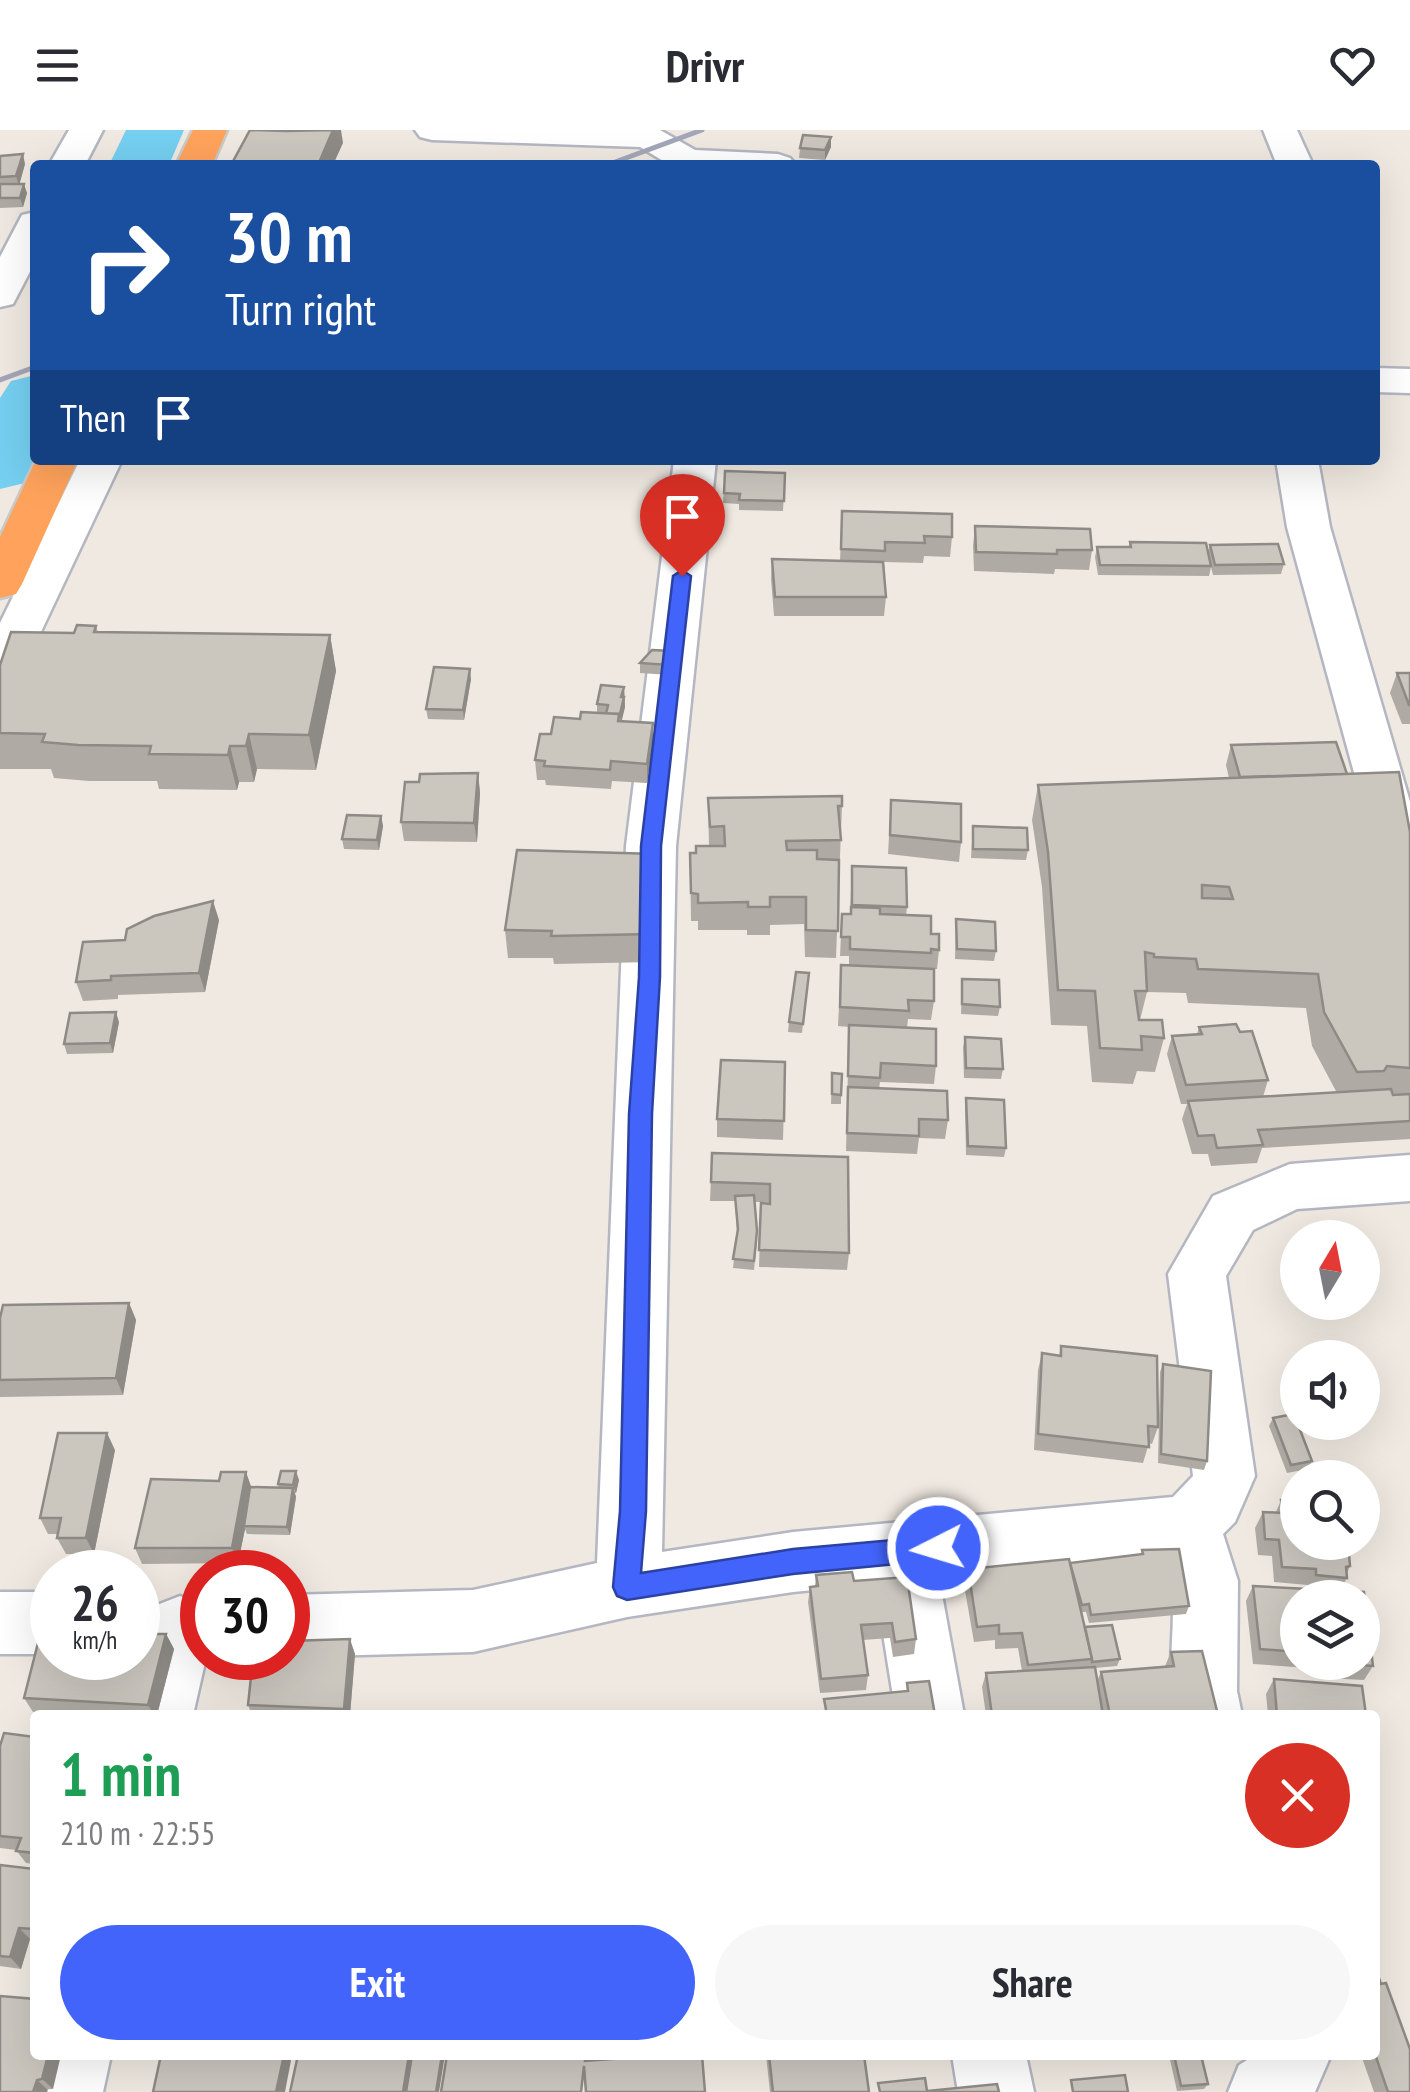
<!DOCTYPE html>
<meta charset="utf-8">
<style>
:root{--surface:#fff;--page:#f7f7f7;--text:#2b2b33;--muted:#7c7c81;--accent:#4264fb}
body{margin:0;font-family:"PT Sans Narrow",sans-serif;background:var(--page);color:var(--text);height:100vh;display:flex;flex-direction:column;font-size:38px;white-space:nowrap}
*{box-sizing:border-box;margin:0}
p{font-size:32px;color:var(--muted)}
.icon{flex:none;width:55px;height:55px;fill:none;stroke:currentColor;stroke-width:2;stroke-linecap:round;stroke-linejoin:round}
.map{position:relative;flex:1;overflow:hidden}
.sheet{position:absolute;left:30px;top:1580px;width:1350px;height:350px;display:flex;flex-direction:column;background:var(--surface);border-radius:10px;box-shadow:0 10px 40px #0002}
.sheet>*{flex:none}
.top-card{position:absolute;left:30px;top:30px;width:1350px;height:305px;border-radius:10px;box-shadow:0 10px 40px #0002;background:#1a4fa0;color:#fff;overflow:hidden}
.needle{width:65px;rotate:10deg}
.fabs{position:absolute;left:1280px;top:1090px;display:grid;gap:20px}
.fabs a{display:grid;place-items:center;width:100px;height:100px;border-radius:50%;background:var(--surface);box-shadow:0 10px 40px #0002;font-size:50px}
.speed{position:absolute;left:30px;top:1420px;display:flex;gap:20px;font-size:50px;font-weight:700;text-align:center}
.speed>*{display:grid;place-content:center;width:130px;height:130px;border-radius:50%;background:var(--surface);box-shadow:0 10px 40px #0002;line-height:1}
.speed small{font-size:25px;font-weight:400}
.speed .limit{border:15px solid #d22;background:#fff;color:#111}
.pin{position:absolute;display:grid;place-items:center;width:85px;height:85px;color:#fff;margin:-102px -42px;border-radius:50% 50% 50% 0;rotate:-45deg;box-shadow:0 0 10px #0007}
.pin .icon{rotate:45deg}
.me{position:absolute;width:110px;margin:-55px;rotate:265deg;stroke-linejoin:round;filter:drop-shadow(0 0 8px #0008)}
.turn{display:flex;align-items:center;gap:35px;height:210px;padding:0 30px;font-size:45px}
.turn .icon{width:130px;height:130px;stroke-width:2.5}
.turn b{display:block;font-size:70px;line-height:85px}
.then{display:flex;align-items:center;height:95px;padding:0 30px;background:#0003;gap:20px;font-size:38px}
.round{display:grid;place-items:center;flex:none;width:105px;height:105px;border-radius:52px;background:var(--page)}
.overview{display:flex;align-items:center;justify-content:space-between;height:170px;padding:0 30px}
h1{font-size:60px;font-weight:600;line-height:75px;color:#1e9e55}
.primary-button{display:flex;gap:20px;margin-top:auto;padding:20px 30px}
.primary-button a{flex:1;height:115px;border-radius:60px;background:var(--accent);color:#fff;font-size:40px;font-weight:600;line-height:115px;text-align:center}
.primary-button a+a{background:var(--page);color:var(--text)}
header{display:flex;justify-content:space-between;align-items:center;height:130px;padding:0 30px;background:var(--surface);font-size:45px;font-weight:600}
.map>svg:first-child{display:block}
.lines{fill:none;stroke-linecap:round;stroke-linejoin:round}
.river{fill:#75cff0;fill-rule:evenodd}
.minor-casing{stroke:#b4b7c1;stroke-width:5}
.highway-casing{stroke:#c9c9c9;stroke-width:5}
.minor{fill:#fff;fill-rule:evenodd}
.highway{fill:#ffa35c;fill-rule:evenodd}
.rail{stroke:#a3a6b8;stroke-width:5}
.wall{fill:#afaba4;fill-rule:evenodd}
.shaded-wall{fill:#8e8b86}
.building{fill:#cbc7bf;stroke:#8e8b86;stroke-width:2.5;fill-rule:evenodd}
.route{fill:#4264fb;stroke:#2b41a3;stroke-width:2.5}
</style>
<header><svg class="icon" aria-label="menu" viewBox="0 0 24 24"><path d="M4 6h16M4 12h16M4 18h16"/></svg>Drivr<svg class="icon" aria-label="heart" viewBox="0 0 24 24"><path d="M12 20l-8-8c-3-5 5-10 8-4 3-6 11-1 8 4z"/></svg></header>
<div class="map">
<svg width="1410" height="1962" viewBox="0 0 1410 1962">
<rect width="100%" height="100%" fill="#efe9e1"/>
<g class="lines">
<g class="river">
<path d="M126 0H184L169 35H109Z"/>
<path d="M35 245V330H39L25 353 0 359V268L11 251Z"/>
</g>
<g class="minor-casing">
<g id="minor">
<path d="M69 0H103L85 35H49Z"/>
<path d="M415 0H660L695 20 778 24 790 28 796 35H670L640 17 432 10 420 7Z"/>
<path d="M1263 0H1297L1313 35H1277Z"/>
<path d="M35 82V132L13 174 0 177V127L22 85Z"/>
<path d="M1375 238 1410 239V263L1375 262Z"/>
<path d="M80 330H122L39 506 16 531 0 536V493Z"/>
<path d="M674 330H716L676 716 662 1422 793 1402 1173 1367 1193 1346 1168 1144 1213 1066 1290 1034 1410 1025V1071L1297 1079 1253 1100 1226 1146 1255 1346 1235 1392 1223 1404 1238 1451 1237 1561 1242 1585H1174C1164 1532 1182 1478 1166 1426L939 1448 964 1585H896L875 1454 793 1462 627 1487 473 1522 288 1527V1465L473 1460 597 1433 626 716Z"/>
<path d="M1276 330H1318L1330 397 1410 672V803L1392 797 1385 784 1362 672 1287 397Z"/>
<rect x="0" y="1462" width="52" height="62"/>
<path d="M180 1466 202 1475V1528H206L193 1585H125L147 1497 157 1475Z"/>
<path d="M37 1925H111L103 1962H27Z"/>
<path d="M952 1925H1026L1034 1962H958Z"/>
<path d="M1255 1925H1331L1315 1962H1228L1239 1935Z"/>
</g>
</g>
<g class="highway-casing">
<g id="highway">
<path d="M193 0H227L212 35H176Z"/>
<path d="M36 330H78L22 454 16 464 0 468V407Z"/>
</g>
</g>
<use href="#minor" class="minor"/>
<use href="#highway" class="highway"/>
<g class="rail">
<path d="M607 35 702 0"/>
<path d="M0 250 35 237"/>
</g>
</g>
<g class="wall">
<path d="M831 17 825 30 799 28 800 18Z"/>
<path d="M0 26 25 34 19 54 27 63 23 77 0 78Z"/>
<path d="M725 341 785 343 783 381 739 380V374L723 373Z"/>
<path d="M842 381 952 407 950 427 924 426 923 433 884 432 886 467 884 486H774L771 449 772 429 840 431Z"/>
<path d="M975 396 1092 420 1089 440 1055 439 1054 444 974 441 973 416Z"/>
<path d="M1130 412 1208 422 1210 415 1284 434 1281 444 1213 445 1211 437 1209 446 1098 445 1095 427 1097 417H1129Z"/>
<path d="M96 496 98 502 330 505 336 541 316 640 257 639 254 652H239L237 660 159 659 157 651H89L54 648 51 639H0V535Z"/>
<path d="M672 521 670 545 640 543V533Z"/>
<path d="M1397 543H1410V594H1402L1390 563Z"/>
<path d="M471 549 464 590 428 589 426 579Z"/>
<path d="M624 557 625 577 621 591 653 612 647 653 612 651 611 659 546 655 545 650H537L535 630 551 604 580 589 597 583V574Z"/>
<path d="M1231 615 1347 644 1410 702V1009L1262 1018 1257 1033 1211 1036 1208 1024H1192L1182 989 1187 974H1181L1167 924 1172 906 1197 904 1199 897 1240 902 1268 950 1263 967 1337 963 1312 916 1306 878 1188 873 1186 863 1147 862 1140 890 1164 908 1155 942 1137 941 1133 954 1092 952 1087 896 1051 895 1042 757 1032 690 1038 655 1229 648 1226 635Z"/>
<path d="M478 643 480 663 477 712 404 711 401 692 419 652Z"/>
<path d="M708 668 842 676 836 828 805 827 804 794 770 795V805H747V800H698V791H691L690 723H696L709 716Z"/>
<path d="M891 670 961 712 959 732 888 724Z"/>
<path d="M381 686 383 696 379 720 344 719 342 709Z"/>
<path d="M973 696 1028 720 1026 730 971 728Z"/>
<path d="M852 736 907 777 906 785 931 804 939 820 937 839H929L934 871 931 890 908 889 907 898 936 936 934 954 880 952 879 959 948 990 945 1009 919 1008 917 1024 846 1021 849 897 838 896 841 835H849V826H840L842 784H850Z"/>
<path d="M656 752 654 832 554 834 553 828H508L505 800Z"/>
<path d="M956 789 996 821 994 831 955 829Z"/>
<path d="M219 790 205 862 118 865V869L83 871 76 852 125 810Z"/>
<path d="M809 843 802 903 788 902 789 892Z"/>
<path d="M962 849 1000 877 998 886 961 884Z"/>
<path d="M119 892 113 923 67 924 64 914Z"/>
<path d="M965 907 1003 939 1001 949 964 948 963 917Z"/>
<path d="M785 932 783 1010 717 1007V989Z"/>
<path d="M832 943 841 965V974H831Z"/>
<path d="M966 968 1006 1018 1004 1027 966 1025 965 978Z"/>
<path d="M712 1023 848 1027 849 1123 847 1140 759 1137 761 1073 770 1072H754L757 1110 754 1140 733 1138 737 1103 735 1071H710Z"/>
<path d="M129 1173 136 1190 123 1265 0 1267V1188Z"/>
<path d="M1061 1216 1158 1297 1152 1314 1149 1313 1143 1333 1034 1320 1038 1240 1042 1223 1059 1226Z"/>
<path d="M1163 1234 1207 1331 1204 1340 1158 1333 1160 1242Z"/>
<path d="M1273 1288 1312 1331 1308 1339 1287 1343 1269 1296Z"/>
<path d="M115 1320 94 1424H66L57 1408 58 1404H48L40 1388Z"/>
<path d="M299 1350 296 1363H295L296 1367 290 1405 247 1404 245 1399 238 1433 142 1434 135 1418 252 1357 279 1358 278 1354Z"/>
<path d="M1281 1370 1350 1436 1347 1443V1448L1340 1460 1373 1536 1364 1550 1324 1548 1323 1539 1253 1534 1246 1471 1253 1456 1308 1459V1455L1274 1452 1272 1426 1258 1425 1255 1398 1263 1382H1276ZM1298 1468 1362 1532H1298Z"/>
<path d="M1142 1420 1189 1476 1186 1484 1089 1493 1086 1482H1081L1085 1497 1120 1529 1117 1536 1095 1538 1097 1551 1101 1542 1165 1536 1171 1522 1218 1585H986L982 1557 986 1543 1022 1541 1018 1518 995 1519V1510L974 1512 964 1455 968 1439 1070 1433 1141 1424Z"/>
<path d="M816 1445 854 1451 916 1509 914 1524 893 1527 890 1508 863 1510 868 1545 866 1560 820 1563 808 1472 810 1457 815 1456Z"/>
<path d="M166 1504 174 1519 157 1585H80L33 1582 24 1568Z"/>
<path d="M355 1524 350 1585H252L248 1575Z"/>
<path d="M1274 1549 1366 1585H1268L1266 1564Z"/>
<path d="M35 1607V1734L26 1733 16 1720 0 1718V1616Z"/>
<path d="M0 1735 35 1739V1810L30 1809 21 1839 0 1836Z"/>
<path d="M1381 1854 1410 1962H1374L1361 1925H1375Z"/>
<path d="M0 1866 53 1959 0 1962Z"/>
<path d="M766 1925H864L869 1962H770Z"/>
<path d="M1169 1925H1201L1208 1954 1204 1959 1177 1961Z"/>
</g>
<g class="shaded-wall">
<path d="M333 0H341L343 13 333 35H318Z"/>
<path d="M831 7V17L825 30V20Z"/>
<path d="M23 24 25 34 19 56 16 46Z"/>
<path d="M24 54 27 63 23 77 20 68Z"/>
<path d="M330 505 336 541 316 640 309 605Z"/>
<path d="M470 539 471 549 464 590 463 580Z"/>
<path d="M624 557 625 577 620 598 621 567Z"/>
<path d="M653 593V612L647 653V634Z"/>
<path d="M249 604 257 639 254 652 246 616Z"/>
<path d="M230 616 239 652 237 660 228 625Z"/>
<path d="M478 643 480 663 477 712 474 693Z"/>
<path d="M381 686 383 696 379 720 377 710Z"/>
<path d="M656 724V752L654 832 653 804Z"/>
<path d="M213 771 219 790 205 862 199 843Z"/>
<path d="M116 882 119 892 113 923 110 913Z"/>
<path d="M129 1173 136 1190 123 1265 116 1248Z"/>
<path d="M107 1303 115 1320 94 1424 86 1408Z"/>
<path d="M296 1341 299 1350 296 1363 293 1355Z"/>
<path d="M246 1342 252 1359 244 1396 245 1399 238 1433 232 1418Z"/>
<path d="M293 1358 296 1367 290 1405 287 1397Z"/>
<path d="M166 1504 174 1519 157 1585H154L148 1575Z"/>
<path d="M350 1509 355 1524 350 1585H346L344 1579Z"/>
<path d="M19 1798 30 1809 21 1839 10 1827Z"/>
<path d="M48 1925H61L53 1959 42 1949Z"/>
<path d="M284 1925H292L285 1962H276Z"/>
<path d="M409 1925H415L409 1962H403Z"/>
<path d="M442 1925H445L439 1962H436Z"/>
<path d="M37 1950 48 1960 47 1962H33Z"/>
</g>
<g class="building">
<path d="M250 0 286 1 333 0 318 35H231Z"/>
<path d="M803 5 831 7 825 20 800 18Z"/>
<path d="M23 24 16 46 0 47V26Z"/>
<path d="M0 54H24L20 68H0Z"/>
<path d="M725 341 785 343 784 371 739 370 740 364 724 363Z"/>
<path d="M842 381 952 384V407L924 406 925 413 885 412V421L841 419Z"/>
<path d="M975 396 1090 399 1092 420H1057V424L976 422Z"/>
<path d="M1130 412 1206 413 1211 436 1100 435 1097 417H1131Z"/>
<path d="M1278 414 1284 434 1215 435 1210 415Z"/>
<path d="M772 429 883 432 886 467H775Z"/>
<path d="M77 495 96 496 94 502 330 505 309 605 249 604 246 616H230L228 625 149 624 151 616 78 615 42 612 45 604 0 603V535L11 502 74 503Z"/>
<path d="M652 520 672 521 669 535 640 533Z"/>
<path d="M434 537 470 539 463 580 426 579Z"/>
<path d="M1397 543H1410V575H1409Z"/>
<path d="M601 555 624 557 621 567H624L619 588V584H606L608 575 597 574Z"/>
<path d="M581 582 619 584 618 591 653 593 647 634 611 631 610 640 544 636 545 631 535 630 540 604H551L554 587 580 589Z"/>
<path d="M1336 612 1347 644 1240 647 1231 615Z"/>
<path d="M1399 642 1410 702V938L1387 936 1384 941 1357 942 1324 882 1318 844 1198 839 1196 829 1154 827V824L1145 822 1147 861H1135L1139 890H1162L1164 908 1141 906 1142 920 1100 918 1095 861 1058 860 1048 722 1038 655ZM1202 755 1229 757 1233 769 1202 768Z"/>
<path d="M478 643 474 693 401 692 405 652H419L420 644Z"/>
<path d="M842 666V676H838L841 710 786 711 787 720H817V729L839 730 838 801 806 800V767H770V777H748V772L698 773V764L691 763 690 723H696V716H725L724 696 710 697 708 668Z"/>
<path d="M891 670 961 674V712L890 705Z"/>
<path d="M347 685 381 686 377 710 342 709Z"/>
<path d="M973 696 1027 698 1028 720 973 719Z"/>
<path d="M517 720 656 724 653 804 551 806 552 801 505 800Z"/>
<path d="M852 736 906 738 907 777 852 775Z"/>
<path d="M213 771 199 843 111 846V850L76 852 83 812 125 810 127 799 154 786Z"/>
<path d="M851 777 880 778V784L931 786V804H939V820L931 819V823L850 819V807H841L842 784H851Z"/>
<path d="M956 789 995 792 996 821 957 819Z"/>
<path d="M841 835 934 839V871L908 870 909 881 840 877Z"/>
<path d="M796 842 809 843 803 894 789 892Z"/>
<path d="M962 849 999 850 1000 877 962 874Z"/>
<path d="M116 882 110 913 64 914 70 883Z"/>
<path d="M1236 894 1240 902 1252 901 1268 950 1186 955 1172 906 1202 904 1199 897Z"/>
<path d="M849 895 936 899V936L881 933 880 948 848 946Z"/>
<path d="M965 907 1001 909 1003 939 966 938Z"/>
<path d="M721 930 785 932 784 991 717 989Z"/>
<path d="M832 943 842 944 841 965 832 964Z"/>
<path d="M848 957 947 961 948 990 919 989V1006L847 1003Z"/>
<path d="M1391 959 1393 965 1410 964V991L1258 1000 1263 1015 1217 1018 1214 1005 1198 1006 1188 971Z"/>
<path d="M966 968 1004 970 1006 1018 968 1016Z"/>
<path d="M712 1023 848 1027 849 1123 759 1120 761 1073 770 1074V1054L711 1052Z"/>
<path d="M754 1065 757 1101 754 1131 733 1129 738 1099 735 1066Z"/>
<path d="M129 1173 116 1248 0 1250V1188L3 1175Z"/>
<path d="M1061 1216 1157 1226 1158 1297 1148 1296 1149 1317 1038 1304 1042 1223 1061 1226Z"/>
<path d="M1163 1234 1211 1241 1207 1331 1161 1324Z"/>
<path d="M1294 1284 1312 1331 1291 1335 1273 1288Z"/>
<path d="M58 1303H107L86 1408H57L61 1388H40Z"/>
<path d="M281 1341H296L293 1355 278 1354Z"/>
<path d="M221 1342H246L232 1418H135L151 1349 219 1351Z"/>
<path d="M250 1357 293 1358 287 1397 244 1396Z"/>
<path d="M1281 1370 1298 1372V1412H1348L1350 1436 1346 1437 1347 1448 1316 1445V1439L1282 1437 1279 1410 1265 1409 1263 1382 1282 1383Z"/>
<path d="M1179 1419 1189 1476 1091 1485 1089 1474 1082 1475 1070 1433 1143 1424 1142 1420Z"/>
<path d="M1069 1429 1092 1529 1028 1535 1022 1503 999 1504V1495L977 1497 968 1439Z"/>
<path d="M852 1442 854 1451 907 1447 916 1509 895 1512 892 1493 861 1495 868 1545 821 1549 810 1457 818 1456 816 1445Z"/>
<path d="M1253 1456 1364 1462 1373 1536 1333 1533 1362 1532V1468H1298V1522L1260 1519Z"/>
<path d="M1112 1495 1120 1529 1092 1532V1529L1085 1497Z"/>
<path d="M41 1501 52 1502V1528H138V1504H166L148 1575 24 1568Z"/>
<path d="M350 1509 344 1579 248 1575 253 1528H288V1511Z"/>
<path d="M1202 1521 1218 1585H1110L1101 1542 1174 1536 1171 1522Z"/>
<path d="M1095 1537 1103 1585H992L986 1543Z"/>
<path d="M1274 1549 1362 1556 1366 1585H1277Z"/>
<path d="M929 1551 935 1585H827L824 1569 908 1561 907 1553Z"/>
<path d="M4 1603 35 1607V1723L16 1721 21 1708 0 1706V1616Z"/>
<path d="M0 1735 35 1739V1799L19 1798 10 1827 0 1826Z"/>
<path d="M1375 1836 1381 1854 1375 1855Z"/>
<path d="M1386 1853 1410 1919V1962H1388L1375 1924V1855Z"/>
<path d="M0 1866 35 1869V1925H48L42 1949 37 1950 33 1962H0Z"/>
<path d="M161 1925H284L276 1962H153Z"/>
<path d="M298 1925H409L403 1962H290Z"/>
<path d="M412 1925H442L436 1962H406Z"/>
<path d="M447 1925H586L585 1931 670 1925H702L705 1962H586L584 1936 581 1962H441Z"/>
<path d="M769 1925H864L869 1962H773Z"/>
<path d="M1174 1925H1201L1208 1954 1181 1956Z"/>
<path d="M1125 1945 1128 1962H1073L1071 1950Z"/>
<path d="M925 1948 927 1961 997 1954 999 1962H880L878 1953Z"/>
</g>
<path class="route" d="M682 440 691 446 661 716 660 847 652 984 646 1381 641 1443 793 1419 938 1406 947 1409 951 1418 947 1427 938 1430 793 1444 627 1470 617 1466 613 1457 620 1381 629 984 639 847 641 716 673 446Z"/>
</svg>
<div class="fabs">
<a><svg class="needle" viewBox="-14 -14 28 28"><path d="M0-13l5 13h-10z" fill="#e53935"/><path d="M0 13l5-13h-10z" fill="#7c7c81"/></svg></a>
<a><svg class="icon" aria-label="sound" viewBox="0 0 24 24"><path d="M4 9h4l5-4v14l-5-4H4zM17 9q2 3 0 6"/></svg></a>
<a><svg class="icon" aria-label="search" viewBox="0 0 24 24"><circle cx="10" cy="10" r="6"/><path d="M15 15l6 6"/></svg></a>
<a><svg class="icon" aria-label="layers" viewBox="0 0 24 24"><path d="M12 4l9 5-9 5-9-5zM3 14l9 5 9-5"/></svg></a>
</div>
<div class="speed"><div>26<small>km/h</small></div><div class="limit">30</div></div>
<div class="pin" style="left:682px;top:446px;background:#d93025"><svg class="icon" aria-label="arrive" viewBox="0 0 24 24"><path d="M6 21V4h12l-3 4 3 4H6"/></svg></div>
<svg class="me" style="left:938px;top:1418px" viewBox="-20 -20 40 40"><circle r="17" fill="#4264fb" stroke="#fff" stroke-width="3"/><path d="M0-11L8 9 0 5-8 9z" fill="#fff"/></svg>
<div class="top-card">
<div class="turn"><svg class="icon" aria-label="right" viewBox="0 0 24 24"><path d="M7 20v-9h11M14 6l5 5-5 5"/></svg><div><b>30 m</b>Turn right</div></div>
<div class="then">Then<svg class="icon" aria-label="arrive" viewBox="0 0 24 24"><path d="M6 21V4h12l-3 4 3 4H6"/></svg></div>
</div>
<section class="sheet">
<div class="overview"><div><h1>1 min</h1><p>210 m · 22:55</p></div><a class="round" style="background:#d93025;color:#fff"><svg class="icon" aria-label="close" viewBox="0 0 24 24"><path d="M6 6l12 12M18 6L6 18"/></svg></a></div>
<div class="primary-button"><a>Exit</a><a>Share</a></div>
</section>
</div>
